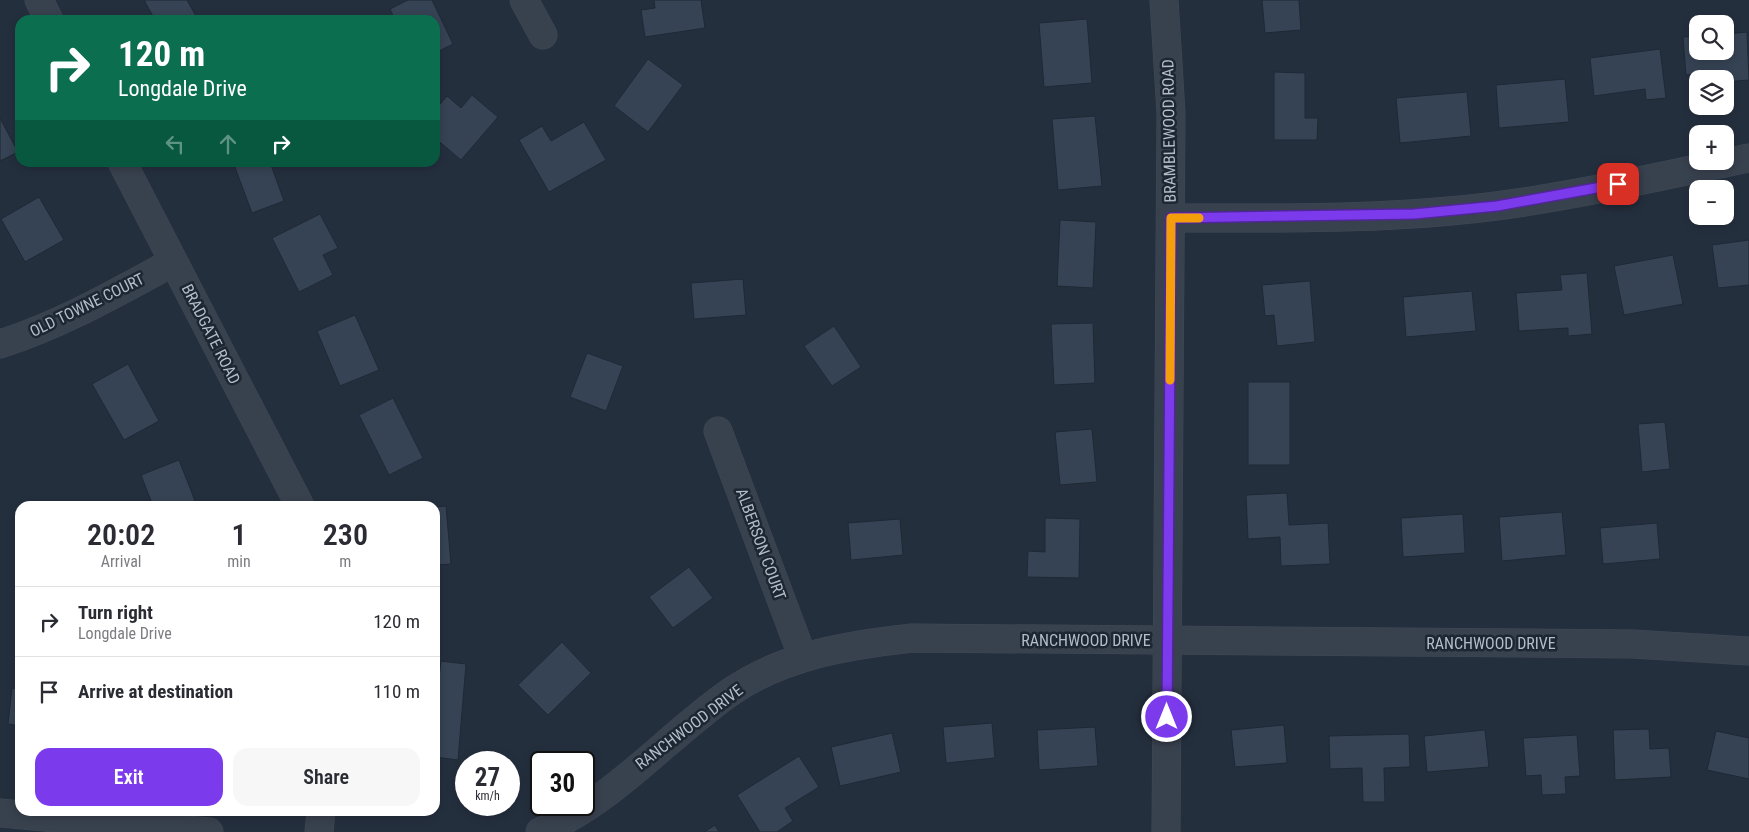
<!DOCTYPE html>
<meta charset="utf-8">
<style>
:root{--surface:#fff;--page:#f7f7f7;--text:#2b2b33;--muted:#7c7c81;--line:#e1e1e2;--accent:#7c3aed}
body{margin:0;font-family:"Roboto Condensed",sans-serif;background:var(--page);color:var(--text);height:100vh;display:flex;flex-direction:column;font-size:19px;white-space:nowrap}
*{box-sizing:border-box;margin:0}
p{font-size:16px;color:var(--muted)}
.icon{flex:none;width:28px;height:28px;fill:none;stroke:currentColor;stroke-width:2;stroke-linecap:round;stroke-linejoin:round}
.map{position:relative;flex:1;overflow:hidden}
.panel{position:absolute;left:15px;top:501px;width:425px;height:315px;display:flex;flex-direction:column;background:var(--surface);border-radius:15px;box-shadow:0 2px 8px #0003}
.panel>*{flex:none}
.banner{position:absolute;left:15px;top:15px;width:425px;height:152px;border-radius:15px;box-shadow:0 2px 8px #0003;background:#0b6e4f;color:#fff;overflow:hidden}
.controls{position:absolute;left:1689px;top:15px;display:grid;gap:10px}
.controls a{display:grid;place-items:center;width:45px;height:45px;border-radius:10px;background:var(--surface);box-shadow:0 2px 8px #0003;font-size:25px}
.speed{position:absolute;left:455px;top:751px;display:flex;gap:10px;font-size:25px;font-weight:700;text-align:center}
.speed>*{display:grid;place-content:center;width:65px;height:65px;border-radius:50%;background:var(--surface);box-shadow:0 2px 8px #0003;line-height:1}
.speed small{font-size:12px;font-weight:400}
.speed .limit{border:2px solid #111;border-radius:8px;background:#fff;color:#111}
.pin{position:absolute;display:grid;place-items:center;width:42px;height:42px;color:#fff;margin:-21px;border-radius:10px;box-shadow:0 2px 8px #0006}
.me{position:absolute;width:55px;margin:-28px;rotate:0deg;stroke-linejoin:round;filter:drop-shadow(0 0 4px #0008)}
.turn{display:flex;align-items:center;gap:18px;height:105px;padding:0 20px;font-size:22px}
.turn .icon{width:65px;height:65px;stroke-width:2.5}
.turn b{display:block;font-size:35px;line-height:42px}
.lanes{display:flex;align-items:center;height:48px;padding:0 20px;background:#0003;justify-content:center;gap:25px;direction:ltr}
.lanes .off{opacity:.35}
.eta{display:flex;justify-content:space-evenly;align-items:center;height:85px;text-align:center}
.eta b{font-size:30px;font-weight:600;line-height:35px}
.action{display:flex;gap:10px;margin-top:auto;padding:10px 20px}
.action a{flex:1;height:58px;border-radius:15px;background:var(--accent);color:#fff;font-size:20px;font-weight:600;line-height:58px;text-align:center}
.action a+a{background:var(--page);color:var(--text)}
ul{padding:0;list-style:none}
li{display:flex;align-items:center;gap:15px;height:70px;padding:0 20px;border-top:1px solid var(--line)}
li div{flex:1}
li b{display:block;font-size:19px}
li em{font-style:normal}
.map>svg:first-child{display:block}
.building{fill:#364354;stroke:#1f2835}
.lines{fill:none;stroke-linecap:round;stroke-linejoin:round}
.minor-casing{stroke:#414a57;stroke-width:29}
.minor{stroke:#38414e;stroke-width:28}
.route-casing{stroke:#51269a;stroke-width:12}
.route{stroke:#7c3aed;stroke-width:9}
.slow{stroke:#f59e0b;stroke-width:9}
.labels{text-anchor:middle;dominant-baseline:central;stroke-width:5;stroke-linejoin:round;paint-order:stroke}
.street-label{font-size:16px;fill:#b4bcc9;stroke:#1d2633}
</style>
<div class="map">
<svg width="1749" height="832" viewBox="0 0 1749 832">
<rect width="100%" height="100%" fill="#242f3e"/>
<g class="building">
<path d="M144 0H187L196 16 189 20H155Z"/>
<path d="M408 0H432L453 44 435 53V20H395L390 9Z"/>
<path d="M654 0H701L705 28 645 37 641 10 655 8Z"/>
<path d="M1262 0H1299L1301 30 1265 33Z"/>
<path d="M1087 19 1092 83 1044 87 1039 23Z"/>
<path d="M1747 32 1749 80 1725 82V79H1720V72L1686 75 1683 37 1698 36V51H1725V34Z"/>
<path d="M1660 49 1666 98 1646 100 1645 89 1594 96 1590 58Z"/>
<path d="M648 59 683 85 648 132 614 106Z"/>
<path d="M1274 72 1305 73V118H1318L1317 140H1274Z"/>
<path d="M1565 79 1569 122 1499 128 1496 85Z"/>
<path d="M1467 92 1471 136 1400 143 1396 98Z"/>
<path d="M472 95 498 117 461 160 435 138V110L447 96 461 108Z"/>
<path d="M1095 116 1102 186 1058 190 1052 119Z"/>
<path d="M0 118 18 152 0 161Z"/>
<path d="M584 122 606 160 549 192 519 140 542 126 551 141Z"/>
<path d="M233 162H270L284 201 252 213Z"/>
<path d="M39 197 64 240 25 262 1 219Z"/>
<path d="M320 214 338 248 323 255 333 275 299 292 272 238Z"/>
<path d="M1060 220 1096 222 1093 288 1057 286Z"/>
<path d="M1749 240V285L1718 288 1712 245Z"/>
<path d="M1673 255 1683 304 1624 315 1614 266Z"/>
<path d="M1587 273 1592 334 1568 336V328L1519 331 1516 293 1562 290 1560 275Z"/>
<path d="M743 279 746 315 694 319 691 283Z"/>
<path d="M1310 281 1315 342 1277 346 1274 315 1265 316 1262 285Z"/>
<path d="M1472 291 1476 331 1406 337 1403 297Z"/>
<path d="M355 315 379 370 340 386 317 331Z"/>
<path d="M1093 323 1095 383 1054 385 1051 324Z"/>
<path d="M834 326 861 367 832 386 804 346Z"/>
<path d="M587 353 623 366 606 411 570 397Z"/>
<path d="M128 364 159 421 124 440 92 384Z"/>
<rect x="1248" y="382" width="42" height="83"/>
<path d="M393 398 423 458 389 475 359 415Z"/>
<path d="M1665 422 1670 469 1642 472 1638 424Z"/>
<path d="M1092 429 1097 482 1060 485 1055 432Z"/>
<path d="M179 460 197 506H153L141 475Z"/>
<path d="M1287 493 1289 525 1328 523 1330 564 1281 566 1280 537 1248 539 1246 495Z"/>
<path d="M446 506 451 564 435 565V507Z"/>
<path d="M1562 512 1566 555 1502 561 1499 517Z"/>
<path d="M1463 514 1465 553 1403 557 1401 518Z"/>
<path d="M1045 518 1080 519 1079 578 1027 577 1028 551 1045 552Z"/>
<path d="M900 519 903 555 851 560 848 523Z"/>
<path d="M1657 523 1660 559 1603 564 1600 528Z"/>
<path d="M689 567 713 598 673 628 649 597Z"/>
<path d="M562 642 591 673 548 715 518 685Z"/>
<path d="M441 661 466 664 458 760 435 757V678H439Z"/>
<path d="M12 688 20 689V726L8 724Z"/>
<path d="M992 723 995 758 946 763 943 727Z"/>
<path d="M1284 725 1287 763 1235 767 1231 730Z"/>
<path d="M1095 727 1098 766 1039 770 1037 730Z"/>
<path d="M1649 729 1650 749 1669 748 1671 777 1615 780 1613 730Z"/>
<path d="M1485 730 1489 767 1427 772 1424 736Z"/>
<path d="M1716 731 1749 738V779L1707 770Z"/>
<path d="M892 733 901 772 840 786 831 747Z"/>
<path d="M1409 734 1410 767 1384 768 1385 802H1363L1362 768 1330 769 1329 736Z"/>
<path d="M1577 735 1580 776 1565 777 1566 794 1542 795 1541 775 1526 776 1523 738Z"/>
<path d="M799 756 819 787 785 808 793 821 777 832H760L737 795Z"/>
<path d="M715 825 719 832H704Z"/>
</g>
<g class="lines">
<g class="minor-casing">
<g id="minor">
<path d="M39 0 49 20"/>
<path d="M524 0 543 35"/>
<path d="M1164 0 1171 113 1166 832"/>
<path d="M122 162 300 506"/>
<path d="M1171 218C1279 218 1388 220 1496 206 1581 195 1665 175 1749 158"/>
<path d="M0 344C62 324 116 293 173 262"/>
<path d="M718 431 803 658"/>
<path d="M0 813 209 832"/>
<path d="M319 832 321 811"/>
<path d="M540 832C612 803 668 735 732 691 785 655 849 645 912 638L1633 644 1749 651"/>
</g>
</g>
<use href="#minor" class="minor"/>
</g>
<g class="lines">
<g class="route-casing">
<path id="route" d="M1167 717 1171 218 1414 214 1497 206 1618 184"/>
</g>
<use href="#route" class="route"/>
<path class="slow" d="M1170 380 1171 218H1199"/>
</g>
<g class="labels">
<g class="street-label">
<text transform="translate(1169 131) rotate(-91)">BRAMBLEWOOD ROAD</text>
<text transform="translate(87 305) rotate(-26)">OLD TOWNE COURT</text>
<text transform="translate(211 334) rotate(63)">BRADGATE ROAD</text>
<text transform="translate(761 544) rotate(70)">ALBERSON COURT</text>
<text x="1086" y="640">RANCHWOOD DRIVE</text>
<text x="1491" y="643">RANCHWOOD DRIVE</text>
<text transform="translate(689 727) rotate(-37)">RANCHWOOD DRIVE</text>
</g>
</g>
</svg>
<div class="controls">
<a><svg class="icon" aria-label="search" viewBox="0 0 24 24"><circle cx="10" cy="10" r="6"/><path d="M15 15l6 6"/></svg></a>
<a><svg class="icon" aria-label="layers" viewBox="0 0 24 24"><path d="M12 4l9 5-9 5-9-5zM3 14l9 5 9-5"/></svg></a>
<a>+</a>
<a>−</a>
</div>
<div class="speed"><div>27<small>km/h</small></div><div class="limit">30</div></div>
<div class="pin" style="left:1618px;top:184px;background:#d93025"><svg class="icon" aria-label="arrive" viewBox="0 0 24 24"><path d="M6 21V4h12l-3 4 3 4H6"/></svg></div>
<svg class="me" style="left:1167px;top:717px" viewBox="-20 -20 40 40"><circle r="17" fill="#7c3aed" stroke="#fff" stroke-width="3"/><path d="M0-11L8 9 0 5-8 9z" fill="#fff"/></svg>
<div class="banner">
<div class="turn"><svg class="icon" aria-label="right" viewBox="0 0 24 24"><path d="M7 20v-9h11M14 6l5 5-5 5"/></svg><div><b>120 m</b>Longdale Drive</div></div>
<div class="lanes"><svg class="icon off" aria-label="left" viewBox="0 0 24 24"><path d="M17 20v-9H6M10 6l-5 5 5 5"/></svg><svg class="icon off" aria-label="ahead" viewBox="0 0 24 24"><path d="M12 20V5M6 11l6-6 6 6"/></svg><svg class="icon" aria-label="right" viewBox="0 0 24 24"><path d="M7 20v-9h11M14 6l5 5-5 5"/></svg></div>
</div>
<section class="panel">
<div class="eta">
<div><b>20:02</b><p>Arrival</p></div>
<div><b>1</b><p>min</p></div>
<div><b>230</b><p>m</p></div>
</div>
<ul>
<li><svg class="icon" aria-label="right" viewBox="0 0 24 24"><path d="M7 20v-9h11M14 6l5 5-5 5"/></svg><div><b>Turn right</b><p>Longdale Drive</p></div><em>120 m</em></li>
<li><svg class="icon" aria-label="arrive" viewBox="0 0 24 24"><path d="M6 21V4h12l-3 4 3 4H6"/></svg><div><b>Arrive at destination</b></div><em>110 m</em></li>
</ul>
<div class="action"><a>Exit</a><a>Share</a></div>
</section>
</div>
